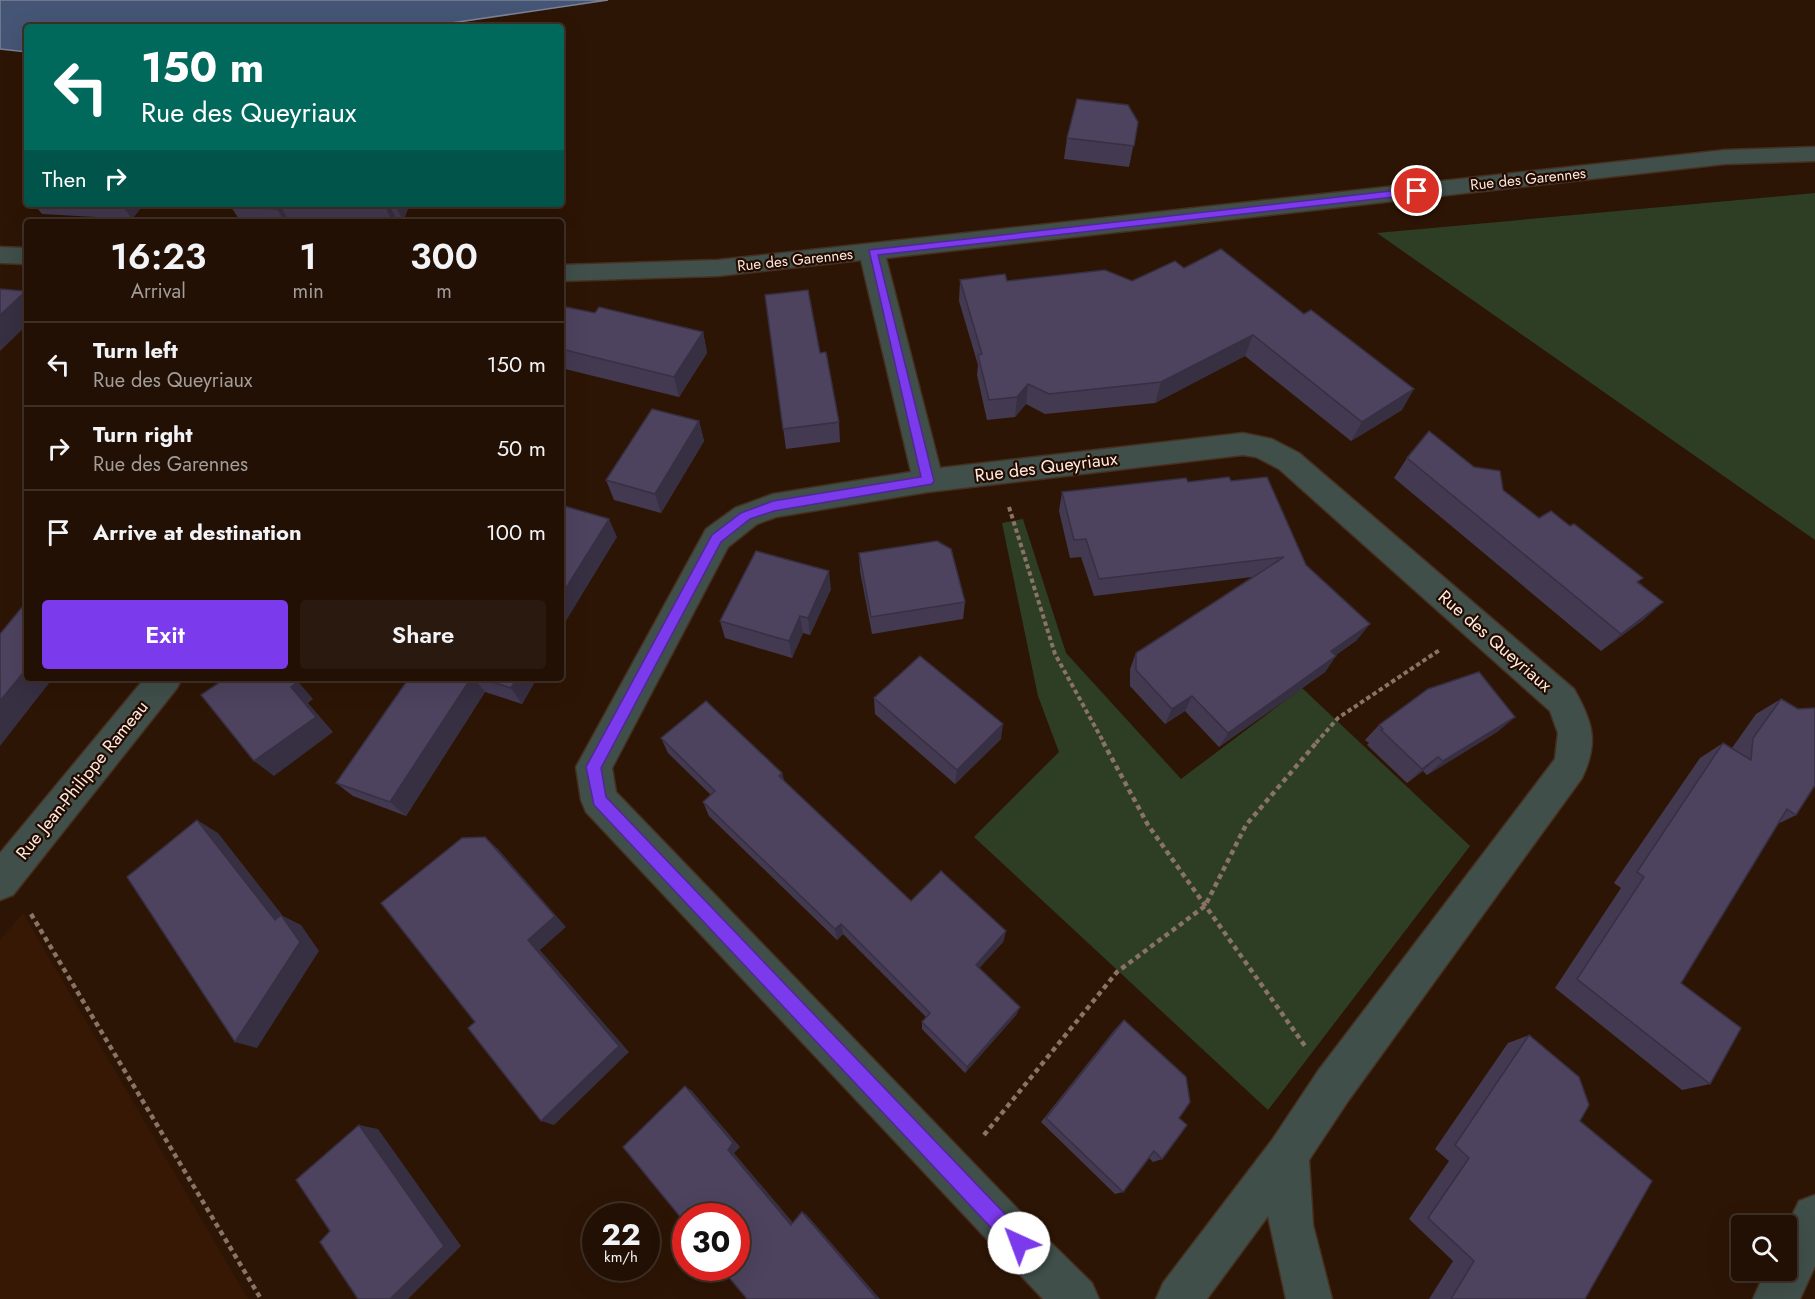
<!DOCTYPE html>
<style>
:root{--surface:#221004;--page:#2a190e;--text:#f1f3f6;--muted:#a29d9a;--line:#3f3026;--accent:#7c3aed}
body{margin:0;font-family:Jost,sans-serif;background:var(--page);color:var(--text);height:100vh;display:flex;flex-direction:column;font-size:22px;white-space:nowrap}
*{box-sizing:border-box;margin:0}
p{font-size:20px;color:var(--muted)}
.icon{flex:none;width:33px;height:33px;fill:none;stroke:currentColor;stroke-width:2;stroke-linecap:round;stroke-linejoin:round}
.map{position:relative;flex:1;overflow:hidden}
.side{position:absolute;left:24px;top:219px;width:540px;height:462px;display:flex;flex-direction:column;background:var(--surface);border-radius:6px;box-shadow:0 6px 24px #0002,0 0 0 2px var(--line)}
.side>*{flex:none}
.banner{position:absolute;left:24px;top:24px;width:540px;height:183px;border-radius:6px;box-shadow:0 6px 24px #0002,0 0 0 2px var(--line);background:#00695c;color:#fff;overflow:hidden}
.buttons{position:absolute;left:1731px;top:1215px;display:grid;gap:12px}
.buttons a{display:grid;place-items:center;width:66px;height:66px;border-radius:6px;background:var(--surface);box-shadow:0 6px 24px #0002,0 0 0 2px var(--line);font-size:30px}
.speed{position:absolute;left:582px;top:1203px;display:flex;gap:12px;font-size:30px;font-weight:700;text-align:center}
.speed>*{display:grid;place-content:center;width:78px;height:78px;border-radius:50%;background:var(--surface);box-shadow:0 6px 24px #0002,0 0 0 2px var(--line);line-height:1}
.speed small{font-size:15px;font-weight:400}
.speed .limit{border:9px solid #d22;background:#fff;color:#111}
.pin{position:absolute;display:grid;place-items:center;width:51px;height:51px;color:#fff;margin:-26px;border:3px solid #fff;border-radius:50%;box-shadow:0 2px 6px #0007}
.me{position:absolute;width:66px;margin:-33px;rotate:317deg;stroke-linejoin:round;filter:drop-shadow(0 0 4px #0008)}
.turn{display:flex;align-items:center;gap:21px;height:126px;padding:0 18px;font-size:27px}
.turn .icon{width:78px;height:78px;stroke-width:2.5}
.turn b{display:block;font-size:42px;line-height:51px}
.then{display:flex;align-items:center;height:57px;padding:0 18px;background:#0003;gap:12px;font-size:22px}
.eta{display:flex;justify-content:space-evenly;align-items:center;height:102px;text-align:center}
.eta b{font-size:36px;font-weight:600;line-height:42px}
.action{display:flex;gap:12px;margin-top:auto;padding:12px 18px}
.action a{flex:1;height:69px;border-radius:6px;background:var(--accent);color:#fff;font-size:24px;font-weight:600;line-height:69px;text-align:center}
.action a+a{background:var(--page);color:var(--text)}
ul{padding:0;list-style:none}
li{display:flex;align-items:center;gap:18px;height:84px;padding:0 18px;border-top:2px solid var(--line)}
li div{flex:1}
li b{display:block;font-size:22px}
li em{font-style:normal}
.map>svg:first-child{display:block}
.built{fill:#361804}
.green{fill:#2e3e25}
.water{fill:#455575;stroke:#7c8295;stroke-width:1.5}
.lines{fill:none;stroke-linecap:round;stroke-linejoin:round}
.street-casing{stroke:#462f1f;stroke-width:3}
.path-far1{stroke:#887365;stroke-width:4;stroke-dasharray:4.5 3;stroke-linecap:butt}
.path{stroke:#887365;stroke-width:4.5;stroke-dasharray:5 4;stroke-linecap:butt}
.street{fill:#404f4a;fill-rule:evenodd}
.wall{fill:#433a52}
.shaded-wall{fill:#372f42}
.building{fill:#4e435f;stroke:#372f42;stroke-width:1.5}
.route{fill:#7c3aed;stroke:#51269a;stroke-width:1.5}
.labels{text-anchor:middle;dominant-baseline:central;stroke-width:4.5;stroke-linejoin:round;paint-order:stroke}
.far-street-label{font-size:15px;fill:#fceae0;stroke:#230b00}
.street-label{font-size:18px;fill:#fceae0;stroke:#230b00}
</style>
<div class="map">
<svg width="1815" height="1299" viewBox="0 0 1815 1299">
<rect width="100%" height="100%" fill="#2d1505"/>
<path class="built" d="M23 913 248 1299H0V940Z"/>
<g class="green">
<path d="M1815 193V540L1377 233Z"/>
<path d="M1023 519 1066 653 1181 779 1302 688 1470 846 1268 1110 974 837 1059 752 1038 696 1002 523Z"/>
</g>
<path class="water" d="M0 0H608L424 27H27V52L0 49Z"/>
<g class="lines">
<g class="street-casing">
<g id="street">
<path d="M1815 147V161L1725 164 886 258 940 468 1243 433 1272 439 1299 453 1574 689C1593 723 1599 742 1582 778L1348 1101 1309 1160 1313 1225 1332 1299H1286L1268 1216 1207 1299H1156L1163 1283 1272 1140 1318 1071 1555 759 1558 733 1550 711 1279 469 1256 457 1243 455 928 492 776 517 757 524 728 547 612 768 616 792 1035 1227 1092 1283 1099 1299H1043L586 812 581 800 576 767 706 529 735 508 773 494 911 472 861 260 718 276 561 281V265L718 260 1725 150Z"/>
<path d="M0 247 27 248V264L0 263Z"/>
<path d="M145 678H182L177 688 13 895 0 900V853Z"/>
<path d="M1815 1195V1266L1800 1299H1753L1766 1270H1786V1228L1799 1201Z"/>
</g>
</g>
<g class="path-far1">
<path d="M1009 507 1055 654 1104 743"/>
<path d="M1316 743 1338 718 1441 649"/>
</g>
<g class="path">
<path d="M1103 742 1148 825 1305 1046"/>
<path d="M31 914 261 1299"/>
<path d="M984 1135 1117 972 1205 906 1246 825 1317 742"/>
</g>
<use href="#street" class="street"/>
</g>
<g class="wall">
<path d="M1138 122 1129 167 1064 159 1067 138Z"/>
<path d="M34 204H144L132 219 42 214Z"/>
<path d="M233 204H410L403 221H397V222H241L231 207Z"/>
<path d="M1184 268 1402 410 1351 441 1245 356 1155 403 1045 414 1026 404 1015 417 987 420 977 375 978 365 959 301 960 280 1007 281H1132Z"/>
<path d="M765 295 839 422 840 442 786 449Z"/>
<path d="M561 306 595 313 703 332 707 353 679 397 561 368Z"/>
<path d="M699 421 704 441 661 513 614 500 606 480Z"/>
<path d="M1407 458 1503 490 1539 518 1570 526 1663 602 1643 620 1601 651 1394 478Z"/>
<path d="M1231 481 1306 565 1357 640 1336 655 1325 672 1219 747 1185 711 1165 724 1130 686V669L1136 653 1252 577 1094 596 1081 557 1070 558 1059 511 1062 492 1188 482Z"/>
<path d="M859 553 965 602 963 619 872 634 860 571Z"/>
<path d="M831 589 810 635 803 633 792 658 725 638 720 621Z"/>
<path d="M409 678H537L522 704 485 692 406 816 353 796 336 783Z"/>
<path d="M874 698 1001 739 955 784 875 714Z"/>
<path d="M1781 699 1796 815 1778 824 1681 983 1710 1084 1682 1090 1555 988 1621 888 1614 883 1700 758 1723 743 1732 748 1756 714Z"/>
<path d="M1515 717 1497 732 1427 775 1423 771 1407 783 1367 745 1369 743 1365 740 1379 725Z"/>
<path d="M661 738 782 773 784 781 911 901 1006 931 1003 942 979 968 1020 1007 1016 1015 965 1073 922 1029V1022L926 1017 843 934 837 940 709 816 703 802 711 795 668 753Z"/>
<path d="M1124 1020 1179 1118 1162 1159 1153 1162 1149 1158 1123 1192 1115 1194 1041 1122 1116 1028Z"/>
<path d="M1529 1035 1580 1121 1585 1299H1429L1453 1261 1409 1219 1449 1161 1435 1149 1508 1043Z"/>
</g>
<g class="shaded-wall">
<path d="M121 204H144L132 219Z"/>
<path d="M386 204H389L397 221V222H393L385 207Z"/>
<path d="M395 204H410L403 221Z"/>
<path d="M280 205 290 222H285L277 209Z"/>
<path d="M26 291 27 292V325L0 351V315Z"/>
<path d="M703 332 707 353 679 397 674 377Z"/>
<path d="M1253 335 1245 356 1155 403 1161 382Z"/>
<path d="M1028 384 1026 404 1015 417 1017 397Z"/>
<path d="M1414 389 1402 410 1351 441 1362 422Z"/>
<path d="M699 421 704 441 661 513 655 494Z"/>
<path d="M609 519 617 537 561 629V596Z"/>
<path d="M829 571 831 589 810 635 808 618Z"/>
<path d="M1663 602 1643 620 1601 651 1621 634Z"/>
<path d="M800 616 803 633 792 658 789 641Z"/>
<path d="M1370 624 1357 640 1319 667 1331 651Z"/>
<path d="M1336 656 1325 672 1219 747 1228 733Z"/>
<path d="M27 668V678H53L0 746V701Z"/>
<path d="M292 678H295L313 699 308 703 333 732 274 776 254 761 291 687Z"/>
<path d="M471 678H474L485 692 406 816 390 802Z"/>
<path d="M517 678H537L522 704 511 688Z"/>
<path d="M1192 696 1185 711 1165 724 1172 709Z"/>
<path d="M1515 717 1497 732 1427 775 1443 761Z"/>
<path d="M1003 724 1001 739 955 784 957 770Z"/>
<path d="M1438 757 1423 771 1407 783 1422 769Z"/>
<path d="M782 773 786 787 779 776Z"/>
<path d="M197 820 218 833 283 916 301 925 319 951 257 1048 235 1042 275 920Z"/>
<path d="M485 837 498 849 566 927 540 950 629 1052 554 1125 541 1121 528 940Z"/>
<path d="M841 924 843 934 837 940 835 929Z"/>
<path d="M1006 931 1003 942 974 974 976 965Z"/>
<path d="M1020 1007 1016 1015 965 1073 967 1067Z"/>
<path d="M685 1086 692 1091 740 1147 734 1153 795 1225H791L728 1150Z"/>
<path d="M359 1125 378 1129 461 1246 408 1299H390Z"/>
<path d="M802 1212 806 1214 880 1299H877Z"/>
</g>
<g class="building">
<path d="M1077 99 1128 105 1138 122 1134 146 1067 138Z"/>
<path d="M233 204H386L385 207 280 205 277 209 231 207Z"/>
<path d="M1221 249 1304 314 1311 310 1414 389 1362 422 1253 335 1161 382 1049 394 1028 384 1017 397 989 400 978 355 982 354 960 280 1005 274 1007 281 1105 270 1132 281 1175 261 1184 268Z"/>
<path d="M0 289 26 291 0 315Z"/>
<path d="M808 290 820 353 826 352 839 422 783 429 765 295Z"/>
<path d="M561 306 595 313 599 307 703 332 674 377 561 349Z"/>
<path d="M652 409 699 421 655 494 606 480Z"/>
<path d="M1429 431 1474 467 1500 471 1503 490 1539 518 1551 511 1570 526 1574 524 1643 578 1637 582 1663 602 1621 634 1407 458Z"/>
<path d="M1229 477 1231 481 1267 477 1306 565 1370 624 1331 651 1336 656 1228 733 1192 696 1172 709 1136 670V653L1284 557 1099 579 1086 539 1074 540 1062 492 1186 478 1188 482Z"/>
<path d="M561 505 609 519 561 596Z"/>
<path d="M937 541 951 549 965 602 871 617 859 553Z"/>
<path d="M756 551 829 571 808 618 800 616 789 641 720 621Z"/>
<path d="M27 601V668L0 701V634Z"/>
<path d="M920 656 1003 724 957 770 874 698Z"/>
<path d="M1479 672 1515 717 1443 761 1438 757 1422 769 1381 730 1383 729 1379 725 1428 689Z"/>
<path d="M226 678H292L296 683 291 687 316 717 254 761 201 695Z"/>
<path d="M409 678H471L390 802 336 783Z"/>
<path d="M480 678H517L511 688Z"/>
<path d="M1781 699 1798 709 1814 708 1815 709V785L1796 815 1787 809 1681 983 1741 1028 1710 1084 1577 979 1644 877 1637 872 1723 743 1751 760 1753 738Z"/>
<path d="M706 701 782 773 779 776 911 901 941 871 1006 931 976 965 1020 1007 967 1067 922 1022 930 1013 841 924 835 929 703 802 715 791 661 738Z"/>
<path d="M197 820 275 920 281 915 300 942 235 1042 127 877Z"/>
<path d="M485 837 555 916 528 940 619 1046 541 1121 468 1028 475 1022 381 903 462 838Z"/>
<path d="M1124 1020 1186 1077 1190 1102 1179 1118 1187 1125 1162 1159 1154 1151 1123 1192 1046 1118Z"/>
<path d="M1529 1035 1579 1077 1589 1105 1580 1121 1652 1181 1585 1299H1451L1474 1261 1428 1218 1469 1158 1455 1145Z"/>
<path d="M685 1086 733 1143 728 1150 791 1225 802 1212 877 1299H747L721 1268H736V1216H686V1224L623 1147Z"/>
<path d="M359 1125 444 1246 390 1299H358L320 1242 330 1231 296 1180Z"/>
</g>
<path class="route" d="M1417 188 1422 191 1420 194 878 255 934 481 932 484 774 511 750 519 721 542 601 768 606 797 1026 1236 1028 1243 1026 1250 1019 1252 1012 1250 594 805 586 767 712 535 741 513 773 501 921 477 869 250Z"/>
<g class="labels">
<g class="far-street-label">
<text transform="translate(1528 179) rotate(-6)">Rue des Garennes</text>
<text transform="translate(795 260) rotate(-6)">Rue des Garennes</text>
</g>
<g class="street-label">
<text transform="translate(1046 467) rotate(-7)">Rue des Queyriaux</text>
<text transform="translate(1495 641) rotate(41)">Rue des Queyriaux</text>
<text transform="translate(82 780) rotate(-51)">Rue Jean-Philippe Rameau</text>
</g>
</g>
</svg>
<div class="buttons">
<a><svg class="icon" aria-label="search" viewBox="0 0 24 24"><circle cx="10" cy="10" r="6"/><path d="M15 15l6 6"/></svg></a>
</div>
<div class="speed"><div>22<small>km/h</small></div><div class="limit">30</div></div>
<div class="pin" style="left:1417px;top:191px;background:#d93025"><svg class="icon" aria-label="arrive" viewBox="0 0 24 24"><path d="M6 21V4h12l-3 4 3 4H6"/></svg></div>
<svg class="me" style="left:1019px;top:1243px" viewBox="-20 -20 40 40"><circle r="19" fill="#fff"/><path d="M0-13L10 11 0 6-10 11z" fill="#7c3aed"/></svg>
<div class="banner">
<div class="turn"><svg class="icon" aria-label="left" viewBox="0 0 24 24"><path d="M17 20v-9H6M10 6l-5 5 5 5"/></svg><div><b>150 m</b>Rue des Queyriaux</div></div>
<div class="then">Then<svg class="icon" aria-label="right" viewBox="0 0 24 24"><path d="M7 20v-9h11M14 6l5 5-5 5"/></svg></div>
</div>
<section class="side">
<div class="eta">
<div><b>16:23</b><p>Arrival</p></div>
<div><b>1</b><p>min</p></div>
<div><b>300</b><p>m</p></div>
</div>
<ul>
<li><svg class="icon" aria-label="left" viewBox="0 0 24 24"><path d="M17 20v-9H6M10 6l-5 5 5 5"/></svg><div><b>Turn left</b><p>Rue des Queyriaux</p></div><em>150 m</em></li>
<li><svg class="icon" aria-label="right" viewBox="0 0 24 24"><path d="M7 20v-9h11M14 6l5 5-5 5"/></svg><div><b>Turn right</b><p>Rue des Garennes</p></div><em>50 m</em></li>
<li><svg class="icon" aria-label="arrive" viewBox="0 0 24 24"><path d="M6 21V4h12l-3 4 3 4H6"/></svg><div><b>Arrive at destination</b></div><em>100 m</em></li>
</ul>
<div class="action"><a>Exit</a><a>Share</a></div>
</section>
</div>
